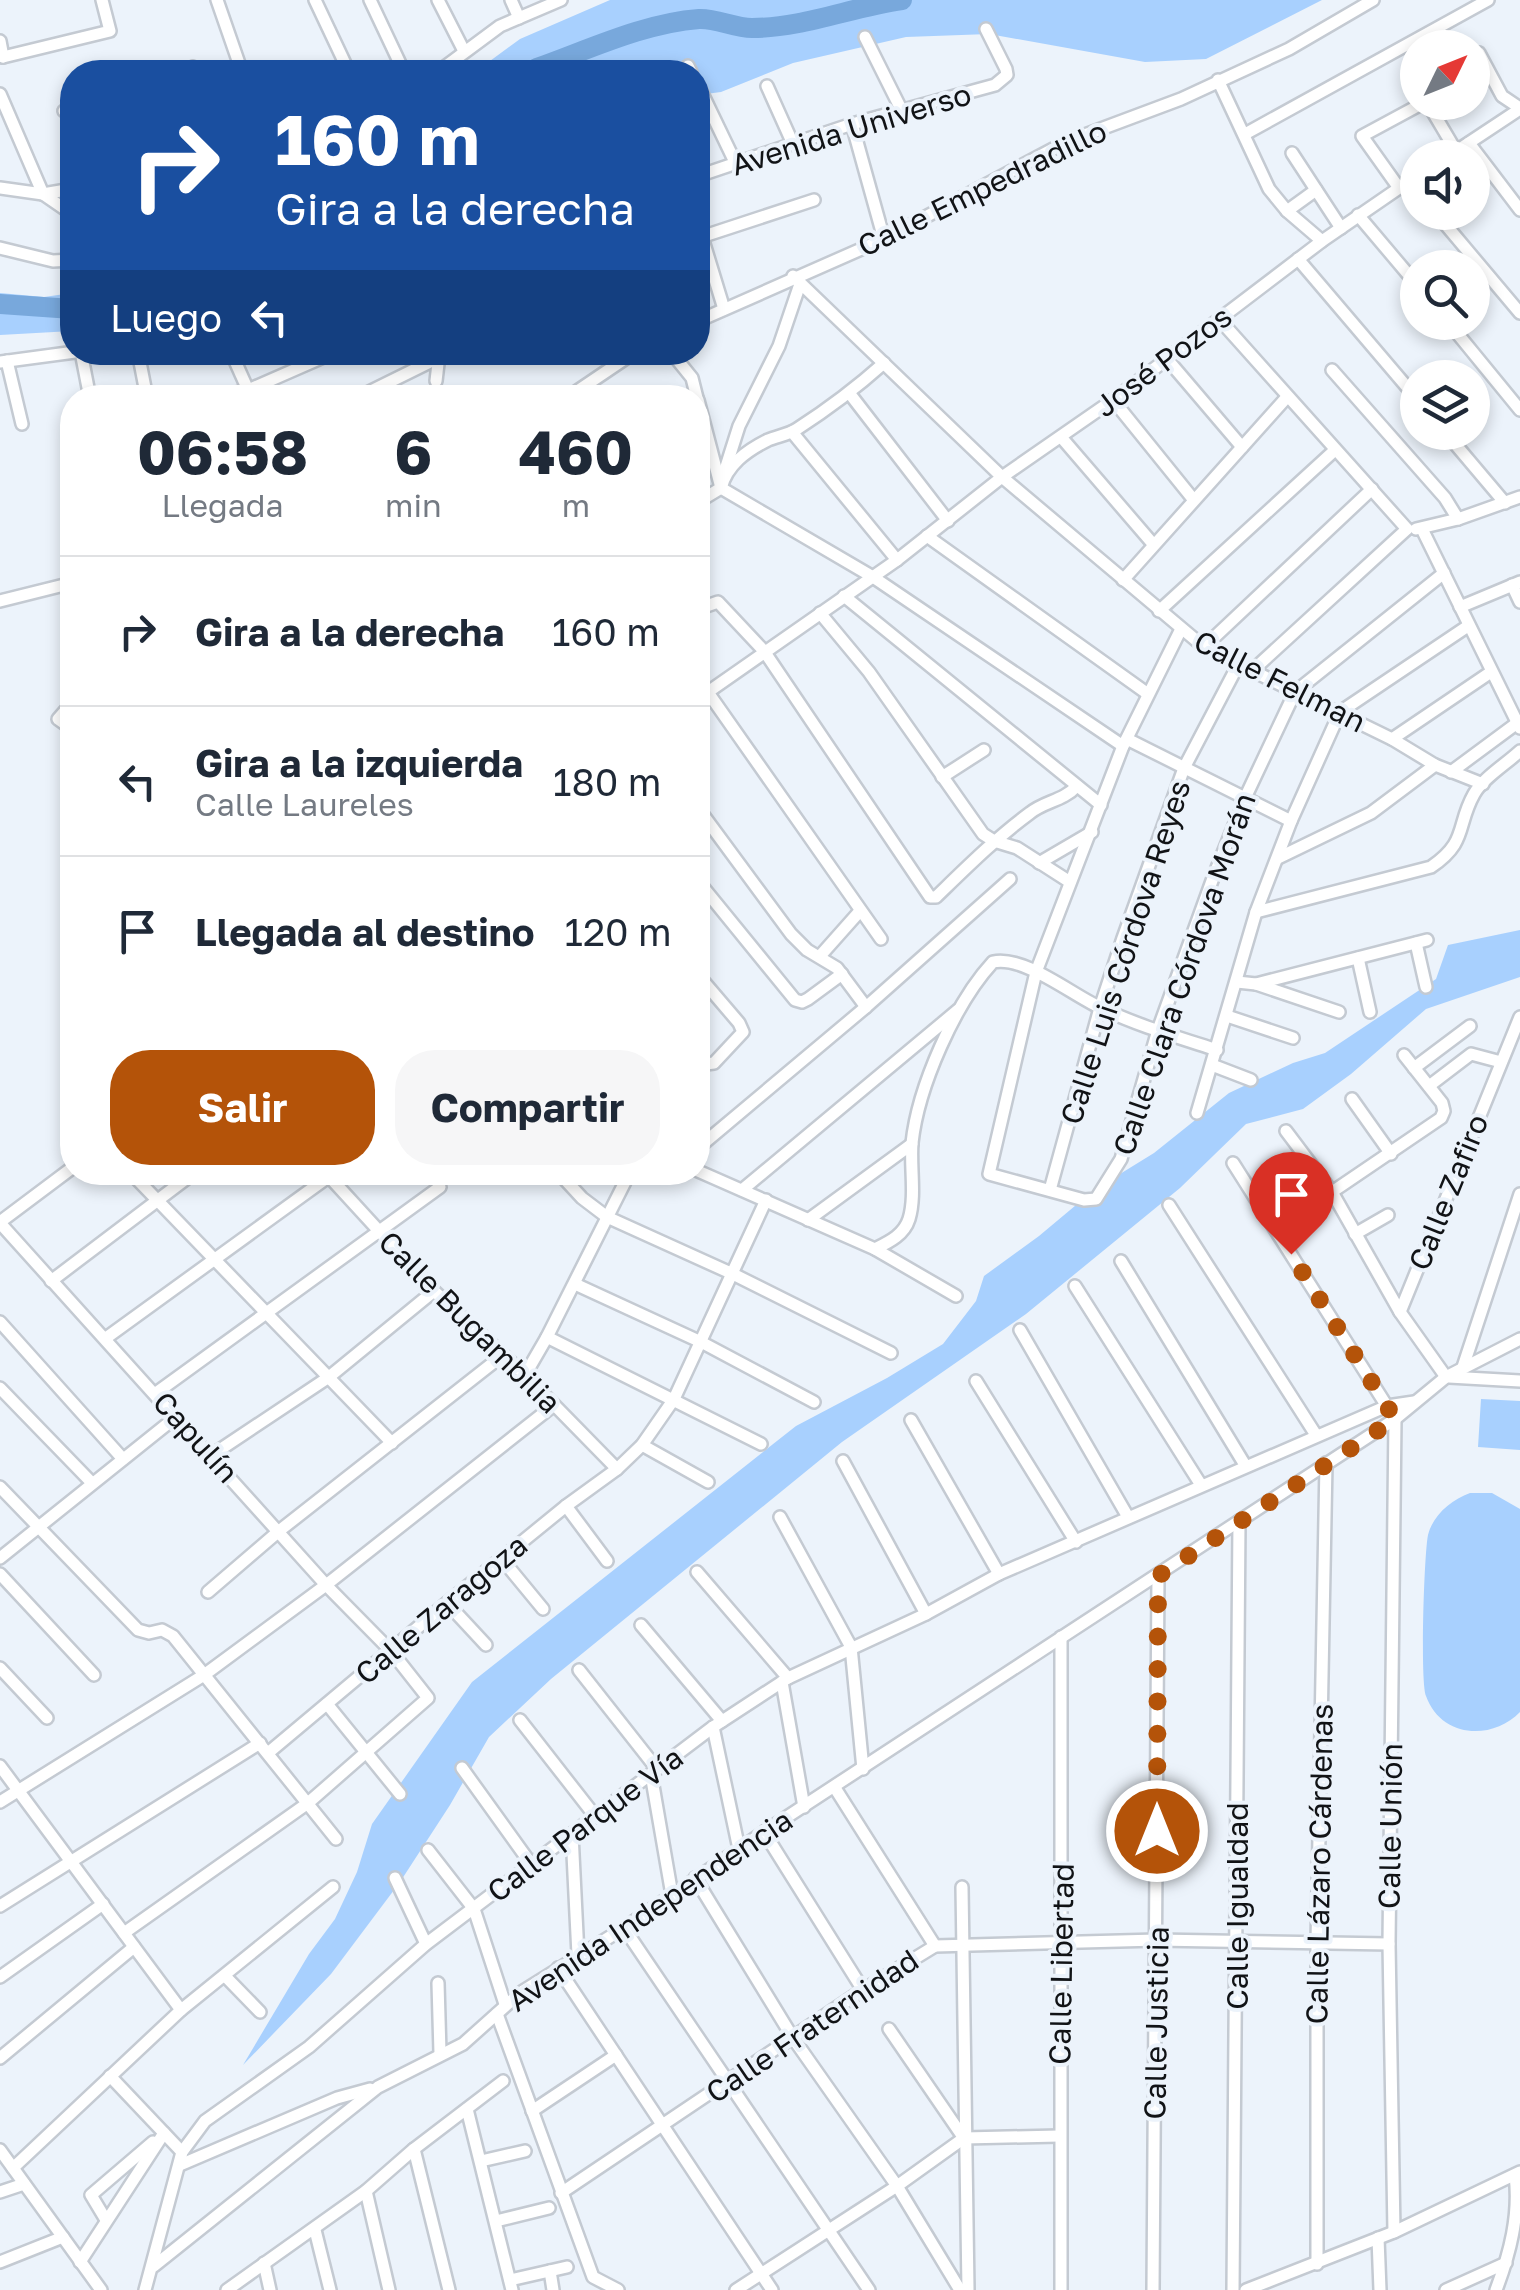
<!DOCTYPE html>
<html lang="es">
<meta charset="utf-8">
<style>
:root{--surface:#fff;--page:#f6f6f7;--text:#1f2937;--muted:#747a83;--line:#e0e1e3;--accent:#b45309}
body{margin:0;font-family:"Golos Text",sans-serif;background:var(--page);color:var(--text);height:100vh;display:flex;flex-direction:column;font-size:38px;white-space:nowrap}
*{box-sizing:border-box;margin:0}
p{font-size:32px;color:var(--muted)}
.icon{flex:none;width:55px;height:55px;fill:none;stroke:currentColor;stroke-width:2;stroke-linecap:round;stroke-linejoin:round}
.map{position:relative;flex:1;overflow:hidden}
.side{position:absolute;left:60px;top:385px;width:650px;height:800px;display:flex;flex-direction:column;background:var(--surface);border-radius:40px;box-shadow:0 5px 15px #0003}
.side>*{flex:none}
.guide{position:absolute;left:60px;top:60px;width:650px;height:305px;border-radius:40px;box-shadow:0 5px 15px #0003;background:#1a4fa0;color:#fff;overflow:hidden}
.needle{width:65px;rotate:47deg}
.controls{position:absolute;left:1400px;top:30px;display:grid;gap:20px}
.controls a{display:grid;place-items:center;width:90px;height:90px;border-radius:50%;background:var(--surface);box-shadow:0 5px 15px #0003;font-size:50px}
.pin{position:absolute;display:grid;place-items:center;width:85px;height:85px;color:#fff;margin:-102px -42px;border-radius:50% 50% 50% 0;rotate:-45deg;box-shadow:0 0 10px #0007}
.pin .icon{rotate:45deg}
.me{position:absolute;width:110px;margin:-55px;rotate:0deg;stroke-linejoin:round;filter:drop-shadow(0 0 8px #0008)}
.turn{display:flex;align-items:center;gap:35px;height:210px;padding:0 50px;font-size:45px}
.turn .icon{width:130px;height:130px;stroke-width:2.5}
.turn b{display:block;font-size:70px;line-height:85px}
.then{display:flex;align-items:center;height:95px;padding:0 50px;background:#0003;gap:20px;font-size:38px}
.eta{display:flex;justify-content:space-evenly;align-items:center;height:170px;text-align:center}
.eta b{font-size:60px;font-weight:700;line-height:70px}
.cta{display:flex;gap:20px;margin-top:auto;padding:20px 50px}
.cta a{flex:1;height:115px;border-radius:40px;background:var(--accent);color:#fff;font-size:40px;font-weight:700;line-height:115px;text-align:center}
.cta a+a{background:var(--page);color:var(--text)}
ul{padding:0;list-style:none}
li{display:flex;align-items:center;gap:30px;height:150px;padding:0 50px;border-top:2px solid var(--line)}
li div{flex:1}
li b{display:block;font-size:38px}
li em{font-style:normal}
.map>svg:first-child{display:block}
.green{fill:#a8d0fe}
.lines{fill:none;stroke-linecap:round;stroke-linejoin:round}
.river{stroke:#78a8dc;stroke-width:20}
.minor-casing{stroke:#c4cad2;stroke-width:16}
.minor{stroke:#fff;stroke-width:11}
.route{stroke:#b45309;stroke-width:18;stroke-dasharray:0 32.4}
.labels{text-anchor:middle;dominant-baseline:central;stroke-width:8;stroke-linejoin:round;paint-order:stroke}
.street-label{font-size:30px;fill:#111316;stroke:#ecf3fb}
</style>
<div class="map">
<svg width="1520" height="2290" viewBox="0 0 1520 2290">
<rect width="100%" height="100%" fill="#ecf3fb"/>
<g class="green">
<path d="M610 0H1322L1206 59 1145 62 989 34 906 37 793 63 721 92 698 95V72H475L520 39Z"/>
<path d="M0 293 44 297 72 293V331L0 335Z"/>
<path d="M1520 930V977L1426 1009 1351 1074 1303 1109 1246 1124 1180 1188 1026 1314 842 1442 551 1679 489 1737 450 1805 400 1882 331 1974 243 2065 309 1954 335 1919 357 1872 372 1824 472 1682 796 1426 887 1378 943 1344 976 1301 984 1276 1039 1236 1094 1190 1154 1153 1229 1093 1293 1063 1325 1053 1436 979 1448 945Z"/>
<path d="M1481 1399 1520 1401V1450L1478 1447Z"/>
<path d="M1470 1493H1492L1520 1509V1712C1492 1741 1441 1738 1426 1696 1420 1681 1424 1555 1428 1535 1433 1515 1451 1500 1470 1493Z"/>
</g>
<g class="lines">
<g class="river">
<path d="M534 72 537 68C588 50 644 23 699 19 716 18 734 28 752 28 803 28 852 7 902 0"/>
<path d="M0 304 72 309"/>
</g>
<g class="minor-casing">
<g id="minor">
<path d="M217 0 242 72"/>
<path d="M315 0 349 72"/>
<path d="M370 0 404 72"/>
<path d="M438 0 464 51"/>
<path d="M511 0 519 18"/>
<path d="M865 37 902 111"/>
<path d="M0 41 3 57"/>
<path d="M1479 53 1502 96 1520 108"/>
<path d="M3 57 110 31 102 0"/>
<path d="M688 66 691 72"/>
<path d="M184 72 193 67 197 72"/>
<path d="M438 72 500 26 561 0"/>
<path d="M1218 80 1269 189 1287 211 1322 241"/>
<path d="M698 85 736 164"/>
<path d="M767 86 793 144"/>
<path d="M1417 87 1418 88"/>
<path d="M0 94 43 194"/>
<path d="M1427 102 1456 151"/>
<path d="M64 111 72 110"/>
<path d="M852 124 884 239"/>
<path d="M1245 134 1488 0"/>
<path d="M1469 143 1520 210"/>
<path d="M1292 153 1341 228"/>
<path d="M1446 158 1520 109"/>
<path d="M698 176 852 124 995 85 1007 75 1006 69 986 29"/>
<path d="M0 188 43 194 72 189"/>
<path d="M1399 188 1362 136 1425 102"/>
<path d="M43 194 72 214"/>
<path d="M1287 211 1316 190"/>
<path d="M1435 212 1520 313"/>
<path d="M1358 215 1418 286"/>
<path d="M698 224 724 309"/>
<path d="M698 238 814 200"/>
<path d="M0 248 53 261 72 260"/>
<path d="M1298 259 1418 400"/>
<path d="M793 276 1002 477 1204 647 1392 739 1435 765 1483 784"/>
<path d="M1219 319 1407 529"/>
<path d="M698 321 884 239 1066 142 1181 99 1289 49 1373 0"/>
<path d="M1448 322 1520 410"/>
<path d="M81 352 90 398"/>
<path d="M138 352 147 398"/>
<path d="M231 352 248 390"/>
<path d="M671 352 692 378 697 398"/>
<path d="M500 355 501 352"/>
<path d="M1167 359 1242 447"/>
<path d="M7 361 22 424"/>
<path d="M0 362 75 352"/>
<path d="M1332 370 1445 498 1458 519"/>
<path d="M436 381 439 355"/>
<path d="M850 394 948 521"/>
<path d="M216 398 248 390 335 352"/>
<path d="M357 398 438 358"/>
<path d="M567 398 635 352"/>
<path d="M698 400 720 484"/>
<path d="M1113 400 1193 499"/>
<path d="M792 432 897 560"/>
<path d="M1445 432 1505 503"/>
<path d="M1061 437 1153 544"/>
<path d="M725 470 739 426 779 346 800 284"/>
<path d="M721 488 873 577 1123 746"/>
<path d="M721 488C727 465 746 451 768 440 777 436 788 435 797 429 828 409 856 388 884 363"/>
<path d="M698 502 721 488"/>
<path d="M1416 529 1458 519 1520 497"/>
<path d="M1422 529 1520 728"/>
<path d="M927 536 1148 694"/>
<path d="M1123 580 1287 397"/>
<path d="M1512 585 1520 602"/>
<path d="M844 596 1101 805"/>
<path d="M0 601 72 583"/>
<path d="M1460 607 1520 582"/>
<path d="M698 609 718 602 764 651 930 897H936C966 868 996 838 1030 813 1045 801 1063 801 1077 786"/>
<path d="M1159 611 1335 450"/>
<path d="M820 613 869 672 983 834 994 841 1017 848 1070 882"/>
<path d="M1181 629 1123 746 1036 972 989 1174 1084 1200 1096 1199 1121 1159 1158 1030 1213 878 1245 798 1295 692 1444 573"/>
<path d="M1204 647 1372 489"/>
<path d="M1252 671 1407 529"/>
<path d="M707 691 881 939"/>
<path d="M698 699 897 560 1002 477 1113 400 1322 241 1418 175"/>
<path d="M72 703 58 719 72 729"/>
<path d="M1127 739 1291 821"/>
<path d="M1392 739 1491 672"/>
<path d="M1451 772 1520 721"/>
<path d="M942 777 984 750"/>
<path d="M698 808 791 934 807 950 837 968 866 1007"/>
<path d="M1278 858 1371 813 1435 765"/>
<path d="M1039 863 1092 832"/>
<path d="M698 881 795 1000 802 1002 808 999 842 974"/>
<path d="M1256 912 1431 867C1468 842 1456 826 1474 794 1483 778 1506 764 1520 751"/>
<path d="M1416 943 1426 987"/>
<path d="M820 956 860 911"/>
<path d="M1358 958 1370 1012"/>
<path d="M698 975 739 1023 743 1032 714 1063 706 1064 698 1056"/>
<path d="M1237 982 1256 984 1427 940"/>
<path d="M1256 984 1339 1012"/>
<path d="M1227 1016 1293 1038"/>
<path d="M1212 1065 1251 1080"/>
<path d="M1414 1068 1470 1026"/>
<path d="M1429 1086 1471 1054 1501 1062"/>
<path d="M1352 1099 1391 1154"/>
<path d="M1197 1113 1256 912 1291 821 1340 712 1468 626"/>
<path d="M1286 1131 1332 1192 1400 1312 1446 1377"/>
<path d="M698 1148 866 1007 1010 879"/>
<path d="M1233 1163 1395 1419 1389 1944 1394 2232"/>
<path d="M698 1171 875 1249 956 1296"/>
<path d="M130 1172 392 1443"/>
<path d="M325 1172 434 1291 525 1375 617 1469"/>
<path d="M558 1172 582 1198 607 1217 733 1274 891 1353"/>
<path d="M742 1190 958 1010"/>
<path d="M1050 1190 1100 1008 1123 938 1184 768 1238 665"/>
<path d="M1332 1192 1441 1118 1444 1111 1442 1103 1404 1055"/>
<path d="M1169 1205 1316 1435"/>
<path d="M808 1220 912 1144"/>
<path d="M0 1222 72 1168"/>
<path d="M0 1223 326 1585 391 1651 428 1698 308 1803 124 1933"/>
<path d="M1355 1234 1388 1215"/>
<path d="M875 1249C889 1242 904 1235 909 1219 916 1196 910 1167 912 1143 918 1087 955 1003 993 962 1023 955 1071 994 1099 1007 1136 1025 1177 1037 1217 1050"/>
<path d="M1121 1261 1245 1465"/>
<path d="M51 1281 195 1172"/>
<path d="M575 1284 701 1342 814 1402"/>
<path d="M1075 1286 1201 1485"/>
<path d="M1400 1312 1520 1017"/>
<path d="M0 1322 123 1459"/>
<path d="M1020 1330 1128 1517"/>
<path d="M547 1337 761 1444"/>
<path d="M106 1338 335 1172"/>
<path d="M1463 1367 1520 1194"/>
<path d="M525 1375 547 1337 630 1172"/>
<path d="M1449 1377 1520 1381"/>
<path d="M976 1381 1076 1542"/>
<path d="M0 1388 92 1483"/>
<path d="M156 1393 440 1187"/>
<path d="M911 1420 999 1574"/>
<path d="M642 1445 708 1482"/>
<path d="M212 1455 329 1377 434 1291"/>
<path d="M843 1461 926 1614"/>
<path d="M0 1487 138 1630 149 1633 162 1630 173 1636 336 1839"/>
<path d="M566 1506 607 1561"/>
<path d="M780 1517 851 1647 863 1769"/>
<path d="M0 1558 176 1417"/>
<path d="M501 1558 543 1609"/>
<path d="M697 1572 788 1678"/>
<path d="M0 1574 94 1675"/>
<path d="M208 1592 279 1531 503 1355"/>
<path d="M447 1603 486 1645"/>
<path d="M641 1625 722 1721"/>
<path d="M1061 1637V2290"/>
<path d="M0 1668 47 1718"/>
<path d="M579 1670 657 1769"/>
<path d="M782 1682 804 1807"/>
<path d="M327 1704 400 1794"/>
<path d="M520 1720 595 1816"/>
<path d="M713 1727 739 1849"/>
<path d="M268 1753 447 1603 566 1506 617 1469 642 1445 674 1399 766 1200"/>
<path d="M0 1766 181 2010"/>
<path d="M462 1768 531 1864"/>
<path d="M651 1774 672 1895"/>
<path d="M835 1788 935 1946"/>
<path d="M0 1802 204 1675 326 1585 554 1405"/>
<path d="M764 1832 863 1990"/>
<path d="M572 1834 578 1955"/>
<path d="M428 1850 474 1909 505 2004"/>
<path d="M395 1878 426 1944"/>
<path d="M695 1878 793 2038 897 2186 960 2290"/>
<path d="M962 1887 968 2290"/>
<path d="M0 1906 260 1743"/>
<path d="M624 1928 869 2290"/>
<path d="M558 1968 772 2290"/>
<path d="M225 1976 260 2012"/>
<path d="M0 1977 103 1904"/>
<path d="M438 1983 440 2053"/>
<path d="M497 2014 593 2277 618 2290"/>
<path d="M889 2029 963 2137"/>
<path d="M0 2058 134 1947"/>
<path d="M110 2076 182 2152"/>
<path d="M467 2109 512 2290"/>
<path d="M532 2111 616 2055"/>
<path d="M414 2149 449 2290"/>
<path d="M0 2150 101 2290"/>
<path d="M481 2161 525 2151"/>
<path d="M180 2165 337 2098 370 2089"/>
<path d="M13 2168 181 2010 333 1887"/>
<path d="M366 2191 389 2290"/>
<path d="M0 2192 24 2184"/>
<path d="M561 2193 863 1990 935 1946 1157 1940 1389 1944"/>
<path d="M106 2220 91 2195 153 2142"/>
<path d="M496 2221 549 2208"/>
<path d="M315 2230 330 2290"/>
<path d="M1378 2238 1380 2290"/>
<path d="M0 2262 63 2237"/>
<path d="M80 2262 164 2133"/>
<path d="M264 2263 270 2290"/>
<path d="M1317 2264V1942L1326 1463"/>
<path d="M154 2266 378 2087 463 2044 520 1993 624 1928 764 1832 1395 1419 1446 1377 1520 1339"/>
<path d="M550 2271 553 2290"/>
<path d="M510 2280 567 2267"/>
<path d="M145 2290 182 2152 205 2121 309 2047 426 1944 713 1727 788 1678 926 1614 999 1574 1387 1406 1414 1402"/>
<path d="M227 2290 366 2191 414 2149 503 2081"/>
<path d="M736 2290 897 2186 964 2138 1059 2136"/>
<path d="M1153 2290 1158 1576"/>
<path d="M1233 2290 1239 1521"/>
<path d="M1246 2290 1394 2232 1520 2172"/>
<path d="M1446 2290 1506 2263"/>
<path d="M1496 2290C1510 2253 1520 2215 1515 2175"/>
</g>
</g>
<use href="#minor" class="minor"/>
</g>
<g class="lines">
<path class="route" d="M1157 1831 1158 1576 1395 1419 1291 1254"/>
</g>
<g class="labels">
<g class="street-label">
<text transform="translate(851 129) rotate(-17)">Avenida Universo</text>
<text transform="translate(982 188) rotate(-26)">Calle Empedradillo</text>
<text transform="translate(1163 361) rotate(-37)">José Pozos</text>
<text transform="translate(1280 681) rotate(27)">Calle Felman</text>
<text transform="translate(1125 952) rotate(-72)">Calle Luis Córdova Reyes</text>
<text transform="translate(1184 974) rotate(-71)">Calle Clara Córdova Morán</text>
<text transform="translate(1448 1192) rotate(-68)">Calle Zafiro</text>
<text transform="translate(470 1322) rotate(45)">Calle Bugambilia</text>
<text transform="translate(196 1437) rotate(48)">Capulín</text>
<text transform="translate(441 1609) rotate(-40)">Calle Zaragoza</text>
<text transform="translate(585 1824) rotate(-37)">Calle Parque Vía</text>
<text transform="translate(1390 1826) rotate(-89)">Calle Unión</text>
<text transform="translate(1319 1864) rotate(-89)">Calle Lázaro Cárdenas</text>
<text transform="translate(1237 1906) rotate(-90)">Calle Igualdad</text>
<text transform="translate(650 1910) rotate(-34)">Avenida Independencia</text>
<text transform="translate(1061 1964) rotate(-89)">Calle Libertad</text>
<text transform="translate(1156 2023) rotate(-89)">Calle Justicia</text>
<text transform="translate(812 2026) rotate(-34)">Calle Fraternidad</text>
</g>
</g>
</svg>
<div class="controls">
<a><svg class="needle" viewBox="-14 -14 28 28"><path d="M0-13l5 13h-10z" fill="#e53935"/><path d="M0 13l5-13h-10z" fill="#747a83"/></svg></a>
<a><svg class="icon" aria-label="sound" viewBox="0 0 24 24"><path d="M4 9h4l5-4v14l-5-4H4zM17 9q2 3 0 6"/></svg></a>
<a><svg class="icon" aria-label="search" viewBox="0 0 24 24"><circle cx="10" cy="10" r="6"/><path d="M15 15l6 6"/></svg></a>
<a><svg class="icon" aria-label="layers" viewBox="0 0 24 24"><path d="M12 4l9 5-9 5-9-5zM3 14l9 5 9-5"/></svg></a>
</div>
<div class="pin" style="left:1291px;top:1254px;background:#d93025"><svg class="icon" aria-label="arrive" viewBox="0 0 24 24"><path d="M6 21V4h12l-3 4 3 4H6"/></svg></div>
<svg class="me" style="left:1157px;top:1831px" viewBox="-20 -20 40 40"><circle r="17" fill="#b45309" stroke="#fff" stroke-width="3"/><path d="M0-11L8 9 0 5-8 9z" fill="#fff"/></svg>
<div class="guide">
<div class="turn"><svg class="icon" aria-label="right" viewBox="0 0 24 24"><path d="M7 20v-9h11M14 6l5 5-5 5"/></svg><div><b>160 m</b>Gira a la derecha</div></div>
<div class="then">Luego<svg class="icon" aria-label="left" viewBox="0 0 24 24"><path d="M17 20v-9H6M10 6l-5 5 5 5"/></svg></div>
</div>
<section class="side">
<div class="eta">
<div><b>06:58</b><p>Llegada</p></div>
<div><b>6</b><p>min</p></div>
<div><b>460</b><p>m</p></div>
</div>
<ul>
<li><svg class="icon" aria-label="right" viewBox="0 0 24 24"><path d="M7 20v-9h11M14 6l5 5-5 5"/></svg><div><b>Gira a la derecha</b></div><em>160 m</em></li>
<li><svg class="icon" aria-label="left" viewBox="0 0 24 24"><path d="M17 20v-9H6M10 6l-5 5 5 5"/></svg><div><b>Gira a la izquierda</b><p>Calle Laureles</p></div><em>180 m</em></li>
<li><svg class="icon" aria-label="arrive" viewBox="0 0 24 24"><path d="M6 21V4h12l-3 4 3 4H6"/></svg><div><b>Llegada al destino</b></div><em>120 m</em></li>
</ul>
<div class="cta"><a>Salir</a><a>Compartir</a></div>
</section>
</div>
